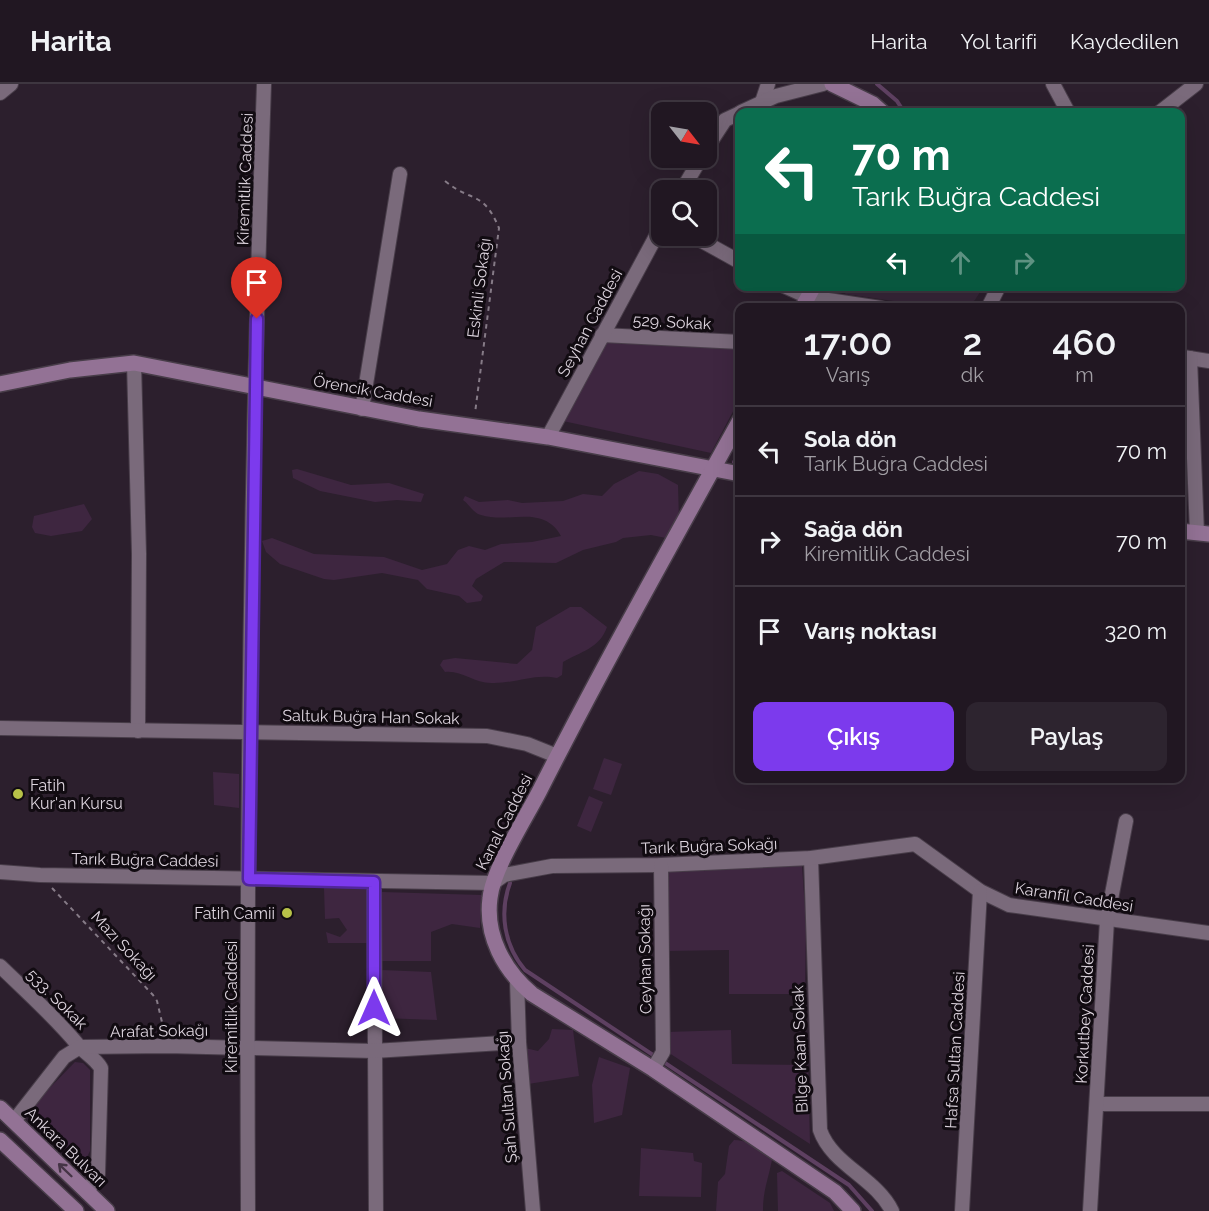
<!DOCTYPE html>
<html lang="tr">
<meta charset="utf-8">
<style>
:root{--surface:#211722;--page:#2d242f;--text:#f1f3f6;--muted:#a29fa5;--line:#3e3640;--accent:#7c3aed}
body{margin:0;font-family:Raleway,sans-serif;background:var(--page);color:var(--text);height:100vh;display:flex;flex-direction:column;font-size:22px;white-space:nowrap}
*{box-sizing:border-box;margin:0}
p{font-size:20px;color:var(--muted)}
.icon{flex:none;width:33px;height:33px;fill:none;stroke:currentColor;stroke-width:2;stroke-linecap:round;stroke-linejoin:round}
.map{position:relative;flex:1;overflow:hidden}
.sheet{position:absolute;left:735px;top:219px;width:450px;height:480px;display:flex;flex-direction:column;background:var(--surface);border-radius:12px;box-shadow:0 6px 24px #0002,0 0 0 2px var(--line)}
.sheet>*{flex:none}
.banner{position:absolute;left:735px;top:24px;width:450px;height:183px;border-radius:12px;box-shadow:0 6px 24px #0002,0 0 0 2px var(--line);background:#0b6e4f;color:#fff;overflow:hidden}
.needle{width:39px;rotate:121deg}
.buttons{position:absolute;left:651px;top:18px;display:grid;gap:12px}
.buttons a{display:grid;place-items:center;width:66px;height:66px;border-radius:12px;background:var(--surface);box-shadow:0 6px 24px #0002,0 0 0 2px var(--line);font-size:30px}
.pin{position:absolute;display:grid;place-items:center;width:51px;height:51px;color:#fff;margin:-62px -26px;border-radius:50% 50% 50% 0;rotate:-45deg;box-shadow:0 0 6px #0007}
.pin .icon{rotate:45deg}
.me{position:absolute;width:66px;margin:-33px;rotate:0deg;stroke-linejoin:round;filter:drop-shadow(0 0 4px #0008)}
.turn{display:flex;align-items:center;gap:21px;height:126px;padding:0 18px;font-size:27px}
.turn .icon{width:78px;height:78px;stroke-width:2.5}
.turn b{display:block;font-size:42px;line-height:51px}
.lanes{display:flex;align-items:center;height:57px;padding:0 18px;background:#0003;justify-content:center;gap:30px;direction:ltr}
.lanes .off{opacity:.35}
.eta{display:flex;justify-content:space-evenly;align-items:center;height:102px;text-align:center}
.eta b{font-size:36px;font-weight:600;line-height:42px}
.button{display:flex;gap:12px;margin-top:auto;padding:12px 18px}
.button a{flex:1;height:69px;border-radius:12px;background:var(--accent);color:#fff;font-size:24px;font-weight:600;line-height:69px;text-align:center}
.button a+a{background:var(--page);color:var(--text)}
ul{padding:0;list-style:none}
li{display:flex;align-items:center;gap:18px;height:90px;padding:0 18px;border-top:2px solid var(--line)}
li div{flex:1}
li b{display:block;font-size:22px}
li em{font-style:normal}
header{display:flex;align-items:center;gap:36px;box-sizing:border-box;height:84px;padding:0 30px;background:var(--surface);border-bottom:2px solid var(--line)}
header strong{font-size:28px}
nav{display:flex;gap:33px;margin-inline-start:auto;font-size:21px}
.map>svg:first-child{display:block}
.built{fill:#372639}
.green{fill:#3e2640}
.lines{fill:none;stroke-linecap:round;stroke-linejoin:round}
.stream{stroke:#5e4061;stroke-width:4}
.street-casing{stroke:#483d49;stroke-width:16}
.secondary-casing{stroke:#483d49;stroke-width:18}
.path{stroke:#867b87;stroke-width:2;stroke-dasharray:4.5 4.5;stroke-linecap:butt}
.street{stroke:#7a6a7b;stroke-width:14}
.secondary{stroke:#937295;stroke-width:15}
.oneway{stroke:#453446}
.route-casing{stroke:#51269a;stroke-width:15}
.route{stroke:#7c3aed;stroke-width:10}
.poi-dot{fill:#b7c148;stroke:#110b11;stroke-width:2}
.labels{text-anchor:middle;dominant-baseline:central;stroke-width:6;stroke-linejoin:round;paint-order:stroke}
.street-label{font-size:16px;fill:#ddd4de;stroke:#110b11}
.poi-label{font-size:16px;fill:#ddd4de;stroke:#110b11;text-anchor:start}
</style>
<header>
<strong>Harita</strong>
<nav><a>Harita</a><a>Yol tarifi</a><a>Kaydedilen</a></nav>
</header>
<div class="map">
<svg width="1209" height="1127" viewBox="0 0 1209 1127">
<rect width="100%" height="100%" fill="#2c1f2d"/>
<path class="built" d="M849 203V202L983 203 975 216 963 224 935 223 845 210Z"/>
<g class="green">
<path d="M608 256 739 265V316L711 369 563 337Z"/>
<path d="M297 385 351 401 389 399 424 410 421 418 397 416 375 418 320 407 293 394 292 386Z"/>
<path d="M639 387 658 390 678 401 679 437 673 451 666 454 651 451 623 454 616 458 583 466 556 479 504 478 476 495 472 502 483 512 481 517 467 519 459 512 427 505 418 496 382 489 334 496 324 495 280 480 266 468 262 457 272 454 314 470 384 473 422 486 447 480 458 466 469 462 485 466 501 460 532 458 561 452C543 420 509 440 481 431 473 429 470 421 463 416L465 412 479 418 508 416 522 419 563 417 583 410 602 412 614 400Z"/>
<path d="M84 420 92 435 82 447 51 452 35 449 32 443 34 432Z"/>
<path d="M570 523H581L607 543C600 564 580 568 563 578L562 591 557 594C534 589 514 600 491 599 474 599 461 586 445 588L440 581 443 576 455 574 517 580 532 566 536 543Z"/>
<path d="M604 674 622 680 611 711 593 705Z"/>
<path d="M213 688 239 690V724L214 721Z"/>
<path d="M589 712 603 718 591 748 577 742Z"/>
<path d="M802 782 806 839 805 910H729V866L664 867 665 787Z"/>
<path d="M324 804 368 805 369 859H328L326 848 340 853 347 846 339 834 325 835Z"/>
<path d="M382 808 482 811 480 844 452 840 431 848V877H381Z"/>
<path d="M381 886 431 888 437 936 381 934Z"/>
<path d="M552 945 573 946 579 992 528 1000 525 964 538 967 549 955Z"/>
<path d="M731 946 732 980 808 981 810 1060 666 967 667 948Z"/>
<path d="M599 973 630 984 622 1031 594 1039 592 1001Z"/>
<path d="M75 978 83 979 90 986V1067L87 1073 79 1076 29 1029 36 1018Z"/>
<path d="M734 1056C749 1056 763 1065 772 1076 768 1096 763 1106 763 1127H716L718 1098 725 1090 729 1062Z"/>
<path d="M641 1064 693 1069 694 1077 702 1079 701 1113 639 1112Z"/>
<path d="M782 1087 830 1119 834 1127H778L777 1089Z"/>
</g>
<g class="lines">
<g class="stream">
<path d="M877 0 897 17 904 28"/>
<path d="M824 212 830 202"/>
<path d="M734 378 740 368"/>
<path d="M510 799C499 829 504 861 525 886L849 1101 872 1127"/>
</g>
<g class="street-casing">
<g id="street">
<path d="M1053 0 1068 28"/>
<path d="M0 9 11 0"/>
<path d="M762 18 768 0"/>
<path d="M741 28 776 12 823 0"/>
<path d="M1160 28 1196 0"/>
<path d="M706 65 725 36 740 29"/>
<path d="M682 106 701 74"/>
<path d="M693 152 740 178"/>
<path d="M784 202 808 213 881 224"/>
<path d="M988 224 999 202"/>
<path d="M602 251 740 258"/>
<path d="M1183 273 1209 277"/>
<path d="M1190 274 1197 449"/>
<path d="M134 279 139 470 138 647"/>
<path d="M362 325 400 90"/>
<path d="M548 353 662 141"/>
<path d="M0 644 487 652 527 660 557 672"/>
<path d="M811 774 820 1046C832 1081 876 1094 892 1127"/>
<path d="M0 788 40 791 493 799 504 791 552 782 661 781 811 774 915 760 980 807 1009 821 1209 849"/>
<path d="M374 798 376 1127"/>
<path d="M0 882C27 908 55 933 78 961 86 970 95 974 101 984L98 1090 87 1108"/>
<path d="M517 897 519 958 533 1127"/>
<path d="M653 985 663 968 661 781"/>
<path d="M1097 1020H1209"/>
<path d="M14 1037 64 973 80 963 167 962 374 967 519 958"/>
<path d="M248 1127C246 752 251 375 264 0"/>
<path d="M962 1127 980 807"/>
<path d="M1090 1127 1107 836 1126 737"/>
</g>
</g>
<g class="secondary-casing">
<g id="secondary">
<path d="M832 0 873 20 882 28"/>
<path d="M802 224 814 202"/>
<path d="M0 300 70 286 134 279 419 335 548 353 740 390"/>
<path d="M740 336C672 459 603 582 539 708 525 735 493 785 490 814 485 852 504 886 532 910L653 985 835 1108 853 1127"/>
<path d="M1180 447 1209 450"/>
<path d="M0 1024 107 1127"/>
<path d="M0 1056 76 1127"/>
</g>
</g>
<g class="path">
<path d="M445 97C472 119 483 106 499 144L475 329"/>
<path d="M52 804 153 911 157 917 165 951"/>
</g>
<use href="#street" class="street"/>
<use href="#secondary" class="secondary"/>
</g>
<defs><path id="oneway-shaft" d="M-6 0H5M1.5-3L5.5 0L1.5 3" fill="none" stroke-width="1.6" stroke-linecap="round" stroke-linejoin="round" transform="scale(1.5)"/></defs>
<use class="oneway" href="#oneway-shaft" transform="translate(65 1086) rotate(-136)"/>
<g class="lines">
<g class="route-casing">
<path id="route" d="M257 235 249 795 374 798V924"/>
</g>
<use href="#route" class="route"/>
</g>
<g class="poi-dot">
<circle cx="18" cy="710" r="6"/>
<circle cx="287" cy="829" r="6"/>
</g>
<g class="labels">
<g class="street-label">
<text transform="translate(245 95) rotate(-88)">Kiremitlik Caddesi</text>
<text transform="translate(479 204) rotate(-83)">Eskinli Sokağı</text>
<text transform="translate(672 238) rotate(3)">529. Sokak</text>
<text transform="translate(590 239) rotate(-62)">Seyhan Caddesi</text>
<text transform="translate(373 307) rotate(10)">Örencik Caddesi</text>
<text transform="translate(371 633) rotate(1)">Saltuk Buğra Han Sokak</text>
<text transform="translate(504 738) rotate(-63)">Kanal Caddesi</text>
<text transform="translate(709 762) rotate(-2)">Tarık Buğra Sokağı</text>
<text transform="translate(145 776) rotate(1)">Tarık Buğra Caddesi</text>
<text transform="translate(1074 813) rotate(9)">Karanfil Caddesi</text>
<text transform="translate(124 862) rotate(47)">Mazı Sokağı</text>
<text transform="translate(645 875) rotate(-91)">Ceyhan Sokağı</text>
<text transform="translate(57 915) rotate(45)">533. Sokak</text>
<text transform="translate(231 923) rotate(-90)">Kiremitlik Caddesi</text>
<text transform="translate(1085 930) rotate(-87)">Korkutbey Caddesi</text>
<text transform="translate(159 947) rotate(-1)">Arafat Sokağı</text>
<text transform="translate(800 965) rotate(-92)">Bilge Kaan Sokak</text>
<text transform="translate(955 966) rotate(-87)">Hafsa Sultan Caddesi</text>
<text transform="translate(507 1013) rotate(-94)">Şah Sultan Sokağı</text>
<text transform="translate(66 1063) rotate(44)">Ankara Bulvarı</text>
</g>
<g class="poi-label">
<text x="30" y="701">Fatih<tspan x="30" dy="18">Kur'an Kursu</tspan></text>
<text x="275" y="829" text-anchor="end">Fatih Camii</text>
</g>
</g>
</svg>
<div class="buttons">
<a><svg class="needle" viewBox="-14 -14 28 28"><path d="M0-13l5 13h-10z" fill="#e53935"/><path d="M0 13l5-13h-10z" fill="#a29fa5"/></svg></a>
<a><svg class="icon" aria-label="search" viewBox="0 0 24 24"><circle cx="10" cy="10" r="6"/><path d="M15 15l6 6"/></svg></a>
</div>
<div class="pin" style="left:257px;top:235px;background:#d93025"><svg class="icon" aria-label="arrive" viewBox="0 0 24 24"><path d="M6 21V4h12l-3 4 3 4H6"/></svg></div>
<svg class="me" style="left:374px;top:924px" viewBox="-20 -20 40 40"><path d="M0-17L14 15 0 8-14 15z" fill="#7c3aed" stroke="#fff" stroke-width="4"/></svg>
<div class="banner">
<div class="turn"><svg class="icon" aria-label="left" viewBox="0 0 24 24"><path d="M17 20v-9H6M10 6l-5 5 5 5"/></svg><div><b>70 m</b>Tarık Buğra Caddesi</div></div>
<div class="lanes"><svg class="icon" aria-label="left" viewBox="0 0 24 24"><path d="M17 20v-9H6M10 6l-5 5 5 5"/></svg><svg class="icon off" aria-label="ahead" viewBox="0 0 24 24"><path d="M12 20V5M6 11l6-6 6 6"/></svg><svg class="icon off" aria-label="right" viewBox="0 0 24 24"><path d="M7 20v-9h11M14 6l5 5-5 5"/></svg></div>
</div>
<section class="sheet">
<div class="eta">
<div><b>17:00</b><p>Varış</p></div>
<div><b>2</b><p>dk</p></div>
<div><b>460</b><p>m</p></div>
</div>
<ul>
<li><svg class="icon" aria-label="left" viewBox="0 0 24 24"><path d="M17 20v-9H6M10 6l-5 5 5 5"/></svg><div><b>Sola dön</b><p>Tarık Buğra Caddesi</p></div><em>70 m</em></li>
<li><svg class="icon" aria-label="right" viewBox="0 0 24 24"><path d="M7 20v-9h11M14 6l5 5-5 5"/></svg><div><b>Sağa dön</b><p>Kiremitlik Caddesi</p></div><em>70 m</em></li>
<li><svg class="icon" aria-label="arrive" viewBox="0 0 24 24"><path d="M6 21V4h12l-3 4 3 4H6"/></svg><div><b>Varış noktası</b></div><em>320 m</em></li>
</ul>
<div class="button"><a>Çıkış</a><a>Paylaş</a></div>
</section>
</div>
